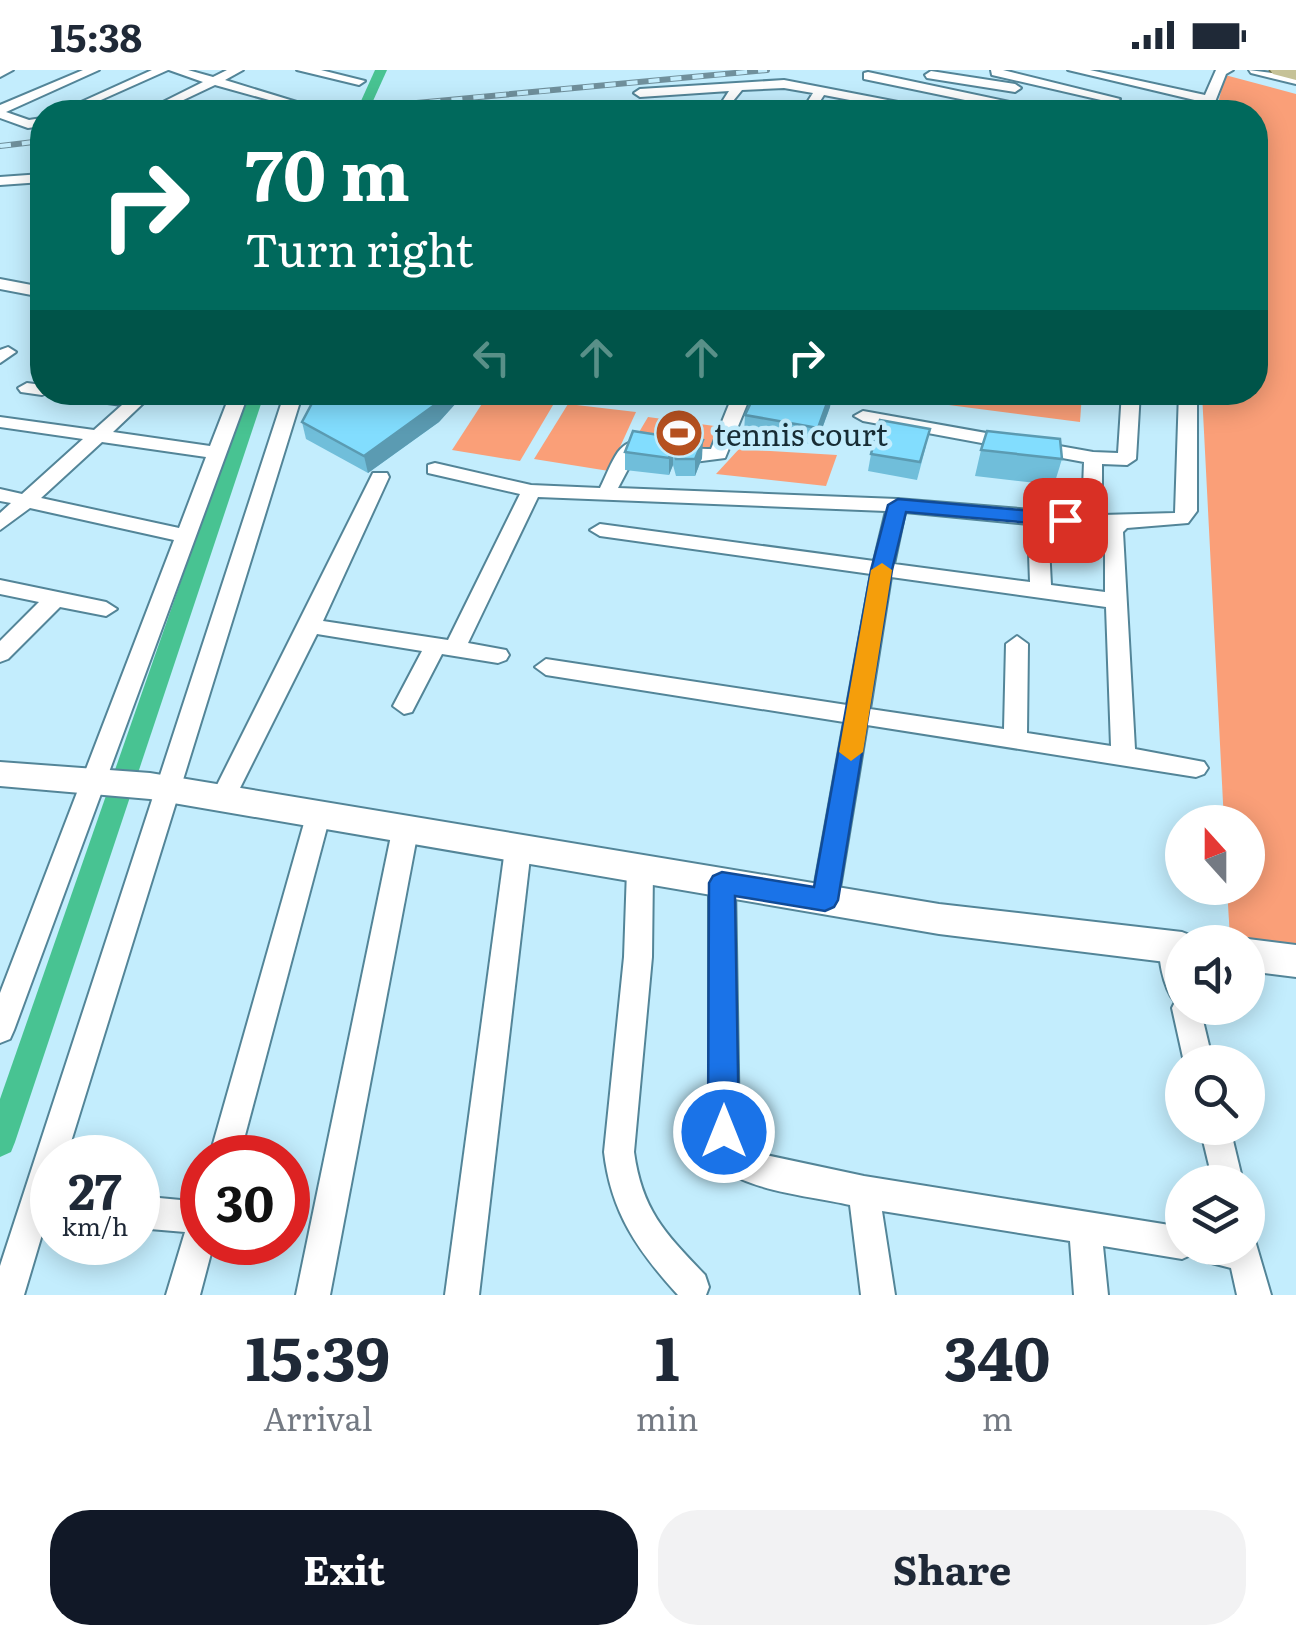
<!DOCTYPE html>
<style>
:root{--surface:#fff;--page:#f2f2f3;--text:#1f2937;--muted:#747a83;--accent:#111827}
body{margin:0;font-family:Literata,serif;background:var(--page);color:var(--text);height:100vh;display:flex;flex-direction:column;font-size:38px;white-space:nowrap}
*{box-sizing:border-box;margin:0}
p{font-size:32px;color:var(--muted)}
.icon{flex:none;width:55px;height:55px;fill:none;stroke:currentColor;stroke-width:2;stroke-linecap:round;stroke-linejoin:round}
.map{position:relative;height:1225px;overflow:hidden}
.details{display:flex;flex-direction:column;background:var(--surface);flex:1}
.details>*{flex:none}
.guide{position:absolute;left:30px;top:30px;width:1238px;height:305px;border-radius:40px;box-shadow:0 5px 25px #0003;background:#00695c;color:#fff;overflow:hidden}
.needle{width:65px;rotate:339deg}
.controls{position:absolute;left:1165px;top:735px;display:grid;gap:20px}
.controls a{display:grid;place-items:center;width:100px;height:100px;border-radius:50%;background:var(--surface);box-shadow:0 5px 25px #0003;font-size:50px}
.speed{position:absolute;left:30px;top:1065px;display:flex;gap:20px;font-size:50px;font-weight:700;text-align:center}
.speed>*{display:grid;place-content:center;width:130px;height:130px;border-radius:50%;background:var(--surface);box-shadow:0 5px 25px #0003;line-height:1}
.speed small{font-size:25px;font-weight:400}
.speed .limit{border:15px solid #d22;background:#fff;color:#111}
.pin{position:absolute;display:grid;place-items:center;width:85px;height:85px;color:#fff;margin:-42px;border-radius:20px;box-shadow:0 5px 15px #0006}
.me{position:absolute;width:110px;margin:-55px;rotate:0deg;stroke-linejoin:round;filter:drop-shadow(0 0 8px #0008)}
.turn{display:flex;align-items:center;gap:35px;height:210px;padding:0 50px;font-size:45px}
.turn .icon{width:130px;height:130px;stroke-width:2.5}
.turn b{display:block;font-size:70px;line-height:85px}
.lanes{display:flex;align-items:center;height:95px;padding:0 50px;background:#0003;justify-content:center;gap:50px;direction:ltr}
.lanes .off{opacity:.35}
.eta{display:flex;justify-content:space-evenly;align-items:center;height:170px;text-align:center}
.eta b{font-size:60px;font-weight:700;line-height:70px}
.action{display:flex;gap:20px;margin-top:auto;padding:20px 50px}
.action a{flex:1;height:115px;border-radius:40px;background:var(--accent);color:#fff;font-size:40px;font-weight:700;line-height:115px;text-align:center}
.action a+a{background:var(--page);color:var(--text)}
.status{display:flex;justify-content:space-between;align-items:center;height:70px;padding:0 50px;background:var(--surface);direction:ltr}
.status svg{height:28px;fill:currentColor}
.map>svg:first-child{display:block}
.green{fill:#fa9f78}
.lines{fill:none;stroke-linecap:round;stroke-linejoin:round}
.canal{fill:#48c392;fill-rule:evenodd}
.minor-casing{stroke:#538598;stroke-width:4}
.tertiary-casing{stroke:#538598;stroke-width:4}
.primary-casing{stroke:#707348;stroke-width:3}
.minor{fill:#fff;fill-rule:evenodd}
.tertiary{fill:#fff;fill-rule:evenodd}
.primary{fill:#c6c297;fill-rule:evenodd}
.rail-casing{stroke:#70909c;stroke-width:6}
.rail{stroke:#c3edfd;stroke-width:4;stroke-dasharray:11;stroke-linecap:butt}
.wall{fill:#70beda}
.shaded-wall{fill:#5b9bb2}
.building{fill:#82ddfe;stroke:#5b9bb2;stroke-width:2.5}
.route{fill:#1a73e8;stroke:#114b97;stroke-width:2.5}
.slow{fill:#f59e0b}
.labels{text-anchor:middle;dominant-baseline:central;stroke-width:9;stroke-linejoin:round;paint-order:stroke}
.poi-label{font-size:30px;fill:#182d35;stroke:#c3edfd;text-anchor:start}
</style>
<div class="status"><b>15:38</b><svg viewBox="0 0 49 12"><path d="M0 12V9h3v3zM5 12V6h3v6zM10 12V3h3v9zM15 12V0h3v12zM26 1h20v11H26zM47 4h2v5h-2z"/></svg></div>
<div class="map">
<svg width="1296" height="1225" viewBox="0 0 1296 1225">
<rect width="100%" height="100%" fill="#c3edfd"/>
<g class="green">
<path d="M1225 5 1296 24V877L1230 868 1227 818H1248V752H1224L1202 323 1255 322V42H1216Z"/>
<path d="M489 323 556 330 520 391 452 380Z"/>
<path d="M890 323H1082L1080 352 887 327Z"/>
<path d="M568 334 636 342 609 401 534 389Z"/>
<path d="M648 347 722 357 711 382 635 369Z"/>
<path d="M739 379 837 385 826 416 716 404Z"/>
</g>
<g class="lines">
<g class="canal">
<path d="M375 0H387L368 42H356Z"/>
<path d="M247 322H265L15 1072 11 1082 0 1087V1029Z"/>
</g>
<g class="minor-casing">
<g id="minor">
<path d="M0 0H13L0 7Z"/>
<path d="M83 0H99L6 42 29 50 42 48V56L28 58 0 48V35Z"/>
<path d="M152 0H168L74 42H59Z"/>
<path d="M169 0H188L213 7 227 0H243L225 10 300 33 294 37 215 15 158 42H143L203 12Z"/>
<path d="M297 0H321L365 11 359 15Z"/>
<path d="M991 0H1003L1120 29 1114 33 992 5Z"/>
<path d="M1068 0H1090L1205 25 1216 0H1233L1226 4 1211 42H1199L1203 32Z"/>
<path d="M1249 0 1296 6V14L1251 3Z"/>
<path d="M931 1 1015 14 1021 18 1015 22 927 8 925 5Z"/>
<path d="M868 2 1038 38 1044 42H1023L864 9V3Z"/>
<path d="M784 10 929 38 935 42H912L824 25 813 42H801L813 23 784 18 742 20 724 42 718 38 729 21 640 27 634 23 640 19Z"/>
<path d="M42 104V112L0 115V107Z"/>
<path d="M0 209 42 217V227L0 219Z"/>
<path d="M8 277 16 282 0 293V280Z"/>
<path d="M27 313 42 315V322H49L42 325 21 322 18 318Z"/>
<path d="M56 322 132 326 136 322H155L113 362 210 376 231 322H249L14 960 10 969 0 973V923L174 470 30 438 0 460V443L11 433 0 431V419L22 424 83 369 0 357V347L94 360 122 335 64 327ZM102 372 206 387 179 458 41 428Z"/>
<path d="M285 322H303L66 1088H52V1131L24 1225H0V1196Z"/>
<path d="M734 322H752L725 388 694 392 645 380 636 384 618 418 897 429 1082 444 1084 392 863 351 854 346 863 341 1093 382 1118 383 1122 322H1140L1136 389 1127 395 1102 394V445L1175 443 1179 322H1197V441L1188 453 1127 458 1123 462 1135 679 1204 692 1208 698 1204 704 1196 707 867 655 838 830 834 838 825 841 816 838 812 830 844 652 546 605 535 597 546 589 847 635 871 504 600 466 590 460 600 454 874 491 886 441 538 427 468 573 506 580 509 585 506 590 498 593 442 584 412 642 404 644 393 636 422 581 317 564 231 736 222 739 213 736 210 729 373 403H387L389 407 323 551 448 570 520 424 428 403V395L435 393 531 415 600 418C606 406 611 392 618 382 637 355 684 381 711 379ZM905 442 1028 454 1030 512 894 494ZM1048 456 1105 458V522L1051 515ZM891 507 1106 537 1111 676 1027 663 1028 574 1017 566 1006 574 1004 659 870 639Z"/>
<path d="M0 510 106 532 117 539 106 546 60 537 8 589 0 592V571L39 532 0 524Z"/>
<path d="M318 736 327 739 330 746 239 1088H209L306 746 309 739Z"/>
<path d="M405 751 414 754 418 761 330 1225H296L392 761 396 754Z"/>
<path d="M518 769 527 772 531 779 479 1225H445L505 779 509 772Z"/>
<path d="M640 789 649 793 653 800 652 887 634 1082C642 1141 666 1164 705 1205L709 1217 706 1225H678C638 1181 611 1143 604 1082L624 887 627 800 631 793Z"/>
<path d="M722 802 731 805 735 813 739 1062 743 1074 752 1082 864 1106 1182 1157V1178H1248V1164L1254 1167 1271 1225H1237L1231 1198 1196 1189 1193 1184 1182 1189 1103 1176 1108 1225H1074L1070 1171 882 1141 895 1225H861L850 1135C818 1127 736 1120 718 1092 713 1083 712 1072 709 1062V813L713 805Z"/>
<path d="M1172 864 1184 872 1182 938H1200L1213 992H1184L1172 938 1175 932C1164 919 1155 883 1162 868Z"/>
<path d="M1200 1058H1230L1243 1112H1213Z"/>
<path d="M138 1126 202 1132V1172H214L200 1225H166L185 1162 138 1158Z"/>
</g>
</g>
<g class="tertiary-casing">
<g id="tertiary">
<path d="M0 692 150 703 939 834 1182 862 1195 867 1197 872H1182V894L939 864 150 729 0 716Z"/>
<path d="M1248 869 1296 875V907L1248 901V872H1239Z"/>
</g>
</g>
<g class="primary-casing">
<path id="primary" d="M1270 0H1296V10L1273 4Z"/>
</g>
<use href="#minor" class="minor"/>
<use href="#tertiary" class="tertiary"/>
<use href="#primary" class="primary"/>
<g class="rail-casing">
<g id="rail">
<path d="M320 42 767 0"/>
<path d="M0 76 42 71"/>
</g>
</g>
<use href="#rail" class="rail"/>
</g>
<g class="wall">
<path d="M318 322H466L439 352 368 403 306 369 302 352Z"/>
<path d="M832 322 830 337 816 375 744 363 745 345Z"/>
<path d="M678 368V378L702 388 695 406H676L673 395 669 405 625 400V382Z"/>
<path d="M926 376 917 410 868 401 871 384Z"/>
<path d="M981 380 1062 389 1054 415 975 406Z"/>
</g>
<g class="shaded-wall">
<path d="M448 322H466L439 352 368 403 364 386Z"/>
<path d="M832 322 830 337 816 375 818 358Z"/>
<path d="M703 370 702 388 695 406V389Z"/>
<path d="M673 378V395L669 405V388Z"/>
</g>
<g class="building">
<path d="M318 322H448L436 334 364 386 302 352Z"/>
<path d="M756 322H831L818 358 745 345Z"/>
<path d="M880 350 930 359 920 392 871 384Z"/>
<path d="M633 361 678 368 673 378 685 379V368L703 370 695 389H676L673 378 669 388 625 382Z"/>
<path d="M987 361 1060 369 1062 389 981 380Z"/>
</g>
<path class="route" d="M898 429 1065 444 1075 450 1065 456 906 442 892 500 838 830 834 837 825 841 735 826 739 1062 735 1073 724 1077 713 1073 708 1062 709 813 713 806 722 802 814 817 871 500 888 435Z"/>
<path class="slow" d="M882 493 892 500 863 682 851 691 839 682 871 500Z"/>
<defs>
<g id="stadium-disc" transform="scale(2.5)"><circle r="9.5" fill="#b65120" stroke="#c3edfd"/><path d="M0-5a6.5 5 0 1 0 0 10a6.5 5 0 1 0 0-10ZM-3.5-1.8h7v3.6h-7Z" fill="#fff"/></g>
</defs>
<g fill-rule="evenodd">
<use href="#stadium-disc" x="679" y="363"/>
</g>
<g class="labels">
<g class="poi-label">
<text x="714" y="363">tennis court</text>
</g>
</g>
</svg>
<div class="controls">
<a><svg class="needle" viewBox="-14 -14 28 28"><path d="M0-13l5 13h-10z" fill="#e53935"/><path d="M0 13l5-13h-10z" fill="#747a83"/></svg></a>
<a><svg class="icon" aria-label="sound" viewBox="0 0 24 24"><path d="M4 9h4l5-4v14l-5-4H4zM17 9q2 3 0 6"/></svg></a>
<a><svg class="icon" aria-label="search" viewBox="0 0 24 24"><circle cx="10" cy="10" r="6"/><path d="M15 15l6 6"/></svg></a>
<a><svg class="icon" aria-label="layers" viewBox="0 0 24 24"><path d="M12 4l9 5-9 5-9-5zM3 14l9 5 9-5"/></svg></a>
</div>
<div class="speed"><div>27<small>km/h</small></div><div class="limit">30</div></div>
<div class="pin" style="left:1065px;top:450px;background:#d93025"><svg class="icon" aria-label="arrive" viewBox="0 0 24 24"><path d="M6 21V4h12l-3 4 3 4H6"/></svg></div>
<svg class="me" style="left:724px;top:1062px" viewBox="-20 -20 40 40"><circle r="17" fill="#1a73e8" stroke="#fff" stroke-width="3"/><path d="M0-11L8 9 0 5-8 9z" fill="#fff"/></svg>
<div class="guide">
<div class="turn"><svg class="icon" aria-label="right" viewBox="0 0 24 24"><path d="M7 20v-9h11M14 6l5 5-5 5"/></svg><div><b>70 m</b>Turn right</div></div>
<div class="lanes"><svg class="icon off" aria-label="left" viewBox="0 0 24 24"><path d="M17 20v-9H6M10 6l-5 5 5 5"/></svg><svg class="icon off" aria-label="ahead" viewBox="0 0 24 24"><path d="M12 20V5M6 11l6-6 6 6"/></svg><svg class="icon off" aria-label="ahead" viewBox="0 0 24 24"><path d="M12 20V5M6 11l6-6 6 6"/></svg><svg class="icon" aria-label="right" viewBox="0 0 24 24"><path d="M7 20v-9h11M14 6l5 5-5 5"/></svg></div>
</div>
</div>
<section class="details">
<div class="eta">
<div><b>15:39</b><p>Arrival</p></div>
<div><b>1</b><p>min</p></div>
<div><b>340</b><p>m</p></div>
</div>
<div class="action"><a>Exit</a><a>Share</a></div>
</section>
